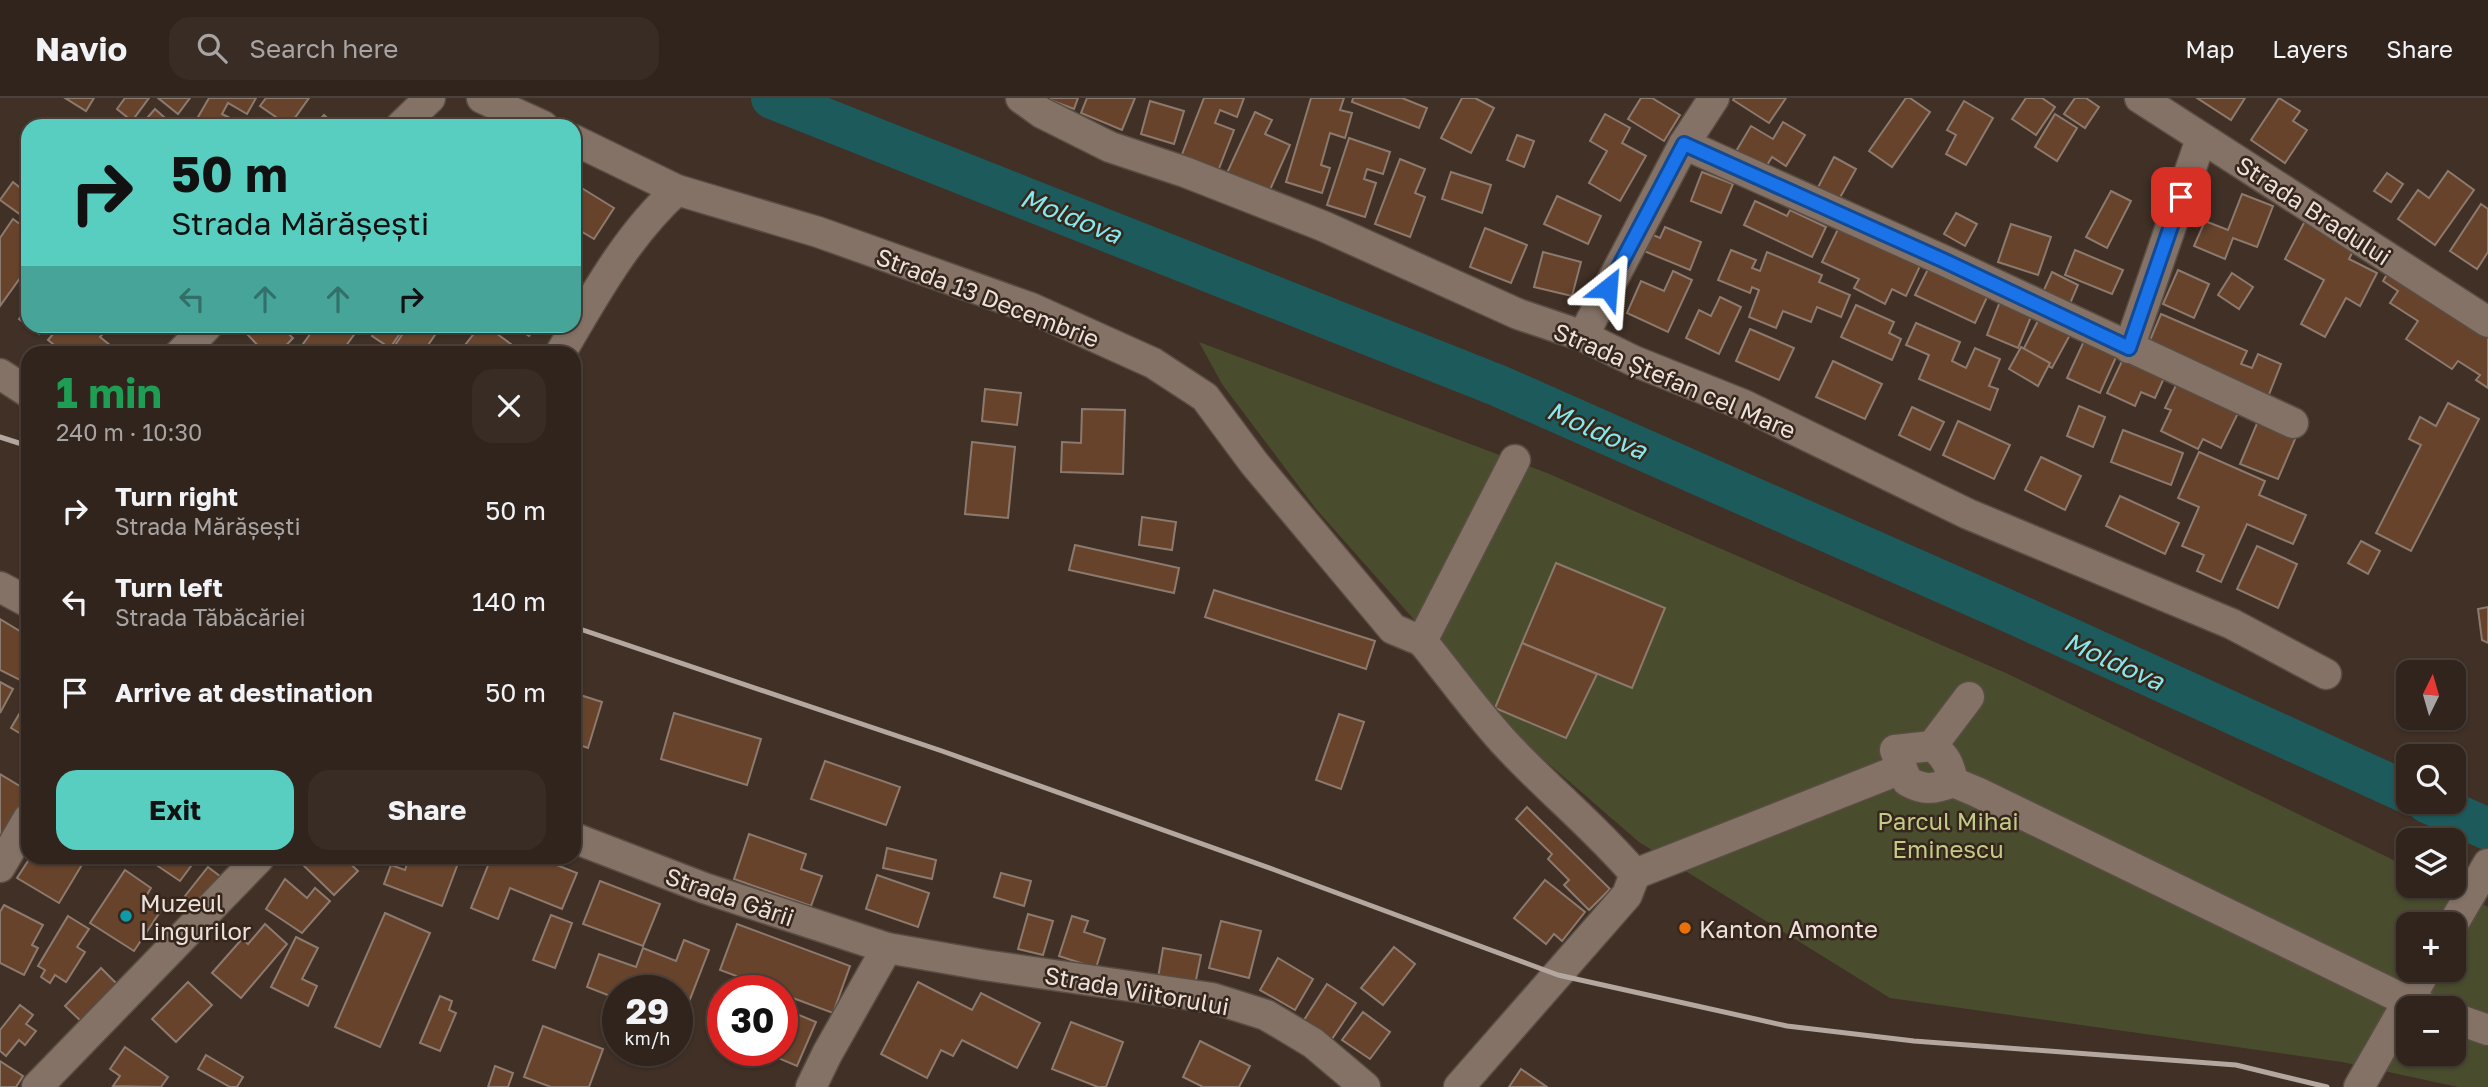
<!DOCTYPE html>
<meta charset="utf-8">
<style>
:root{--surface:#30241c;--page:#382c25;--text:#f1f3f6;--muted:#a8a4a3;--line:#4b413b;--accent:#58cec0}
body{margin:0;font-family:"Golos Text",sans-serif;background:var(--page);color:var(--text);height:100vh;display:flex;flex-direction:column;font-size:26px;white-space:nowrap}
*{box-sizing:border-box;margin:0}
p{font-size:23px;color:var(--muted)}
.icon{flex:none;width:38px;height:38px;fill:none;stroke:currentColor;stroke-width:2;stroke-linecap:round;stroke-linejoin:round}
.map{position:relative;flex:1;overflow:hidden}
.sheet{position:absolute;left:21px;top:248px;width:560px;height:518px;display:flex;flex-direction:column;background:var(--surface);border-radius:21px;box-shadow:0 2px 5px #0004,0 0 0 2px var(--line)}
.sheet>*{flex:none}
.banner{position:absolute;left:21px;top:21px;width:560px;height:214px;border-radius:21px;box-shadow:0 2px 5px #0004,0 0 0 2px var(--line);background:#58cec0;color:#111;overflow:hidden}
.needle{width:46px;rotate:5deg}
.fabs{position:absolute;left:2396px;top:562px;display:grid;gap:14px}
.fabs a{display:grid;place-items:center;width:70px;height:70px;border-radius:14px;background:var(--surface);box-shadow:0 2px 5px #0004,0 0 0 2px var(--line);font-size:35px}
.speed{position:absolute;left:602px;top:877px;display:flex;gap:14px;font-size:35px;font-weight:700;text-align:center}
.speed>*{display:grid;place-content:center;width:91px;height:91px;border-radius:50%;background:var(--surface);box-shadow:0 2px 5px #0004,0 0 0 2px var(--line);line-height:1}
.speed small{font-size:18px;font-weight:400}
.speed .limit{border:10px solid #d22;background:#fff;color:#111}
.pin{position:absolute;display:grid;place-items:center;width:60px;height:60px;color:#fff;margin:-30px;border-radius:14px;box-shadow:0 4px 10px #0006}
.me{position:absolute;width:77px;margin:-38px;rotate:28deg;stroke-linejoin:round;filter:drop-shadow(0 0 5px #0008)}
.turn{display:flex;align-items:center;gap:24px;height:147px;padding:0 35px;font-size:32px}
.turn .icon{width:91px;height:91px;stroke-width:2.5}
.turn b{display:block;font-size:49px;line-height:60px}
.lanes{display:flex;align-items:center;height:66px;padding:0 35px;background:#0003;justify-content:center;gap:35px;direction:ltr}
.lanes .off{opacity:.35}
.round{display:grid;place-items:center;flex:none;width:74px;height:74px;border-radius:21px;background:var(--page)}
.headline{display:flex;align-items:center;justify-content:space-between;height:119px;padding:0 35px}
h1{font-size:42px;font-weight:700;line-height:52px;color:#1e9e55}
.cta{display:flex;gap:14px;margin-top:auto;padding:14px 35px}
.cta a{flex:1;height:80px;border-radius:21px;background:var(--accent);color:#111;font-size:28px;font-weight:700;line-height:80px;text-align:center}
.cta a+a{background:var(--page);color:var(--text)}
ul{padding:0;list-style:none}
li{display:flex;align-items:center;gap:21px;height:91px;padding:0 35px}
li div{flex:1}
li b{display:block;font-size:26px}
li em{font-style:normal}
header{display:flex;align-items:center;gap:42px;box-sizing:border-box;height:98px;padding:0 35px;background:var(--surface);border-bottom:2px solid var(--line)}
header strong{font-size:33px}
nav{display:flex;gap:38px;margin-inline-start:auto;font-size:24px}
.search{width:490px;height:63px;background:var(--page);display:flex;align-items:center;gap:18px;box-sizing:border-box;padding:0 24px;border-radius:21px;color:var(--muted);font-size:26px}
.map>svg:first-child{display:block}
.green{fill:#494d2e;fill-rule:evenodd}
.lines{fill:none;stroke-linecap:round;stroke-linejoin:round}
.river{stroke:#1d5a5c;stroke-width:42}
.building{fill:#67432b;stroke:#8d7a6e;stroke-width:2}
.minor-casing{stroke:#594d43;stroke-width:33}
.minor{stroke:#847266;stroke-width:30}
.rail{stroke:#b3a79f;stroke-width:5}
.route-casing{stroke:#114b97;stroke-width:18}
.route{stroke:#1a73e8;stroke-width:12}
.culture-dot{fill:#0f9aa8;stroke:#36261c;stroke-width:2.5}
.food-dot{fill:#e8710a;stroke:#36261c;stroke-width:2.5}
.labels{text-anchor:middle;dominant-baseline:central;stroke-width:5;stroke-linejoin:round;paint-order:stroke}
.street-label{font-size:24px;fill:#ece2db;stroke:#36261c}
.park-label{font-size:24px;fill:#c2cc86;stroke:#36261c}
.poi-label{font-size:24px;fill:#ece2db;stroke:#36261c;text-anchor:start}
.water-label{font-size:26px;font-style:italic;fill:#87e8eb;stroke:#36261c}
</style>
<header>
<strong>Navio</strong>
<div class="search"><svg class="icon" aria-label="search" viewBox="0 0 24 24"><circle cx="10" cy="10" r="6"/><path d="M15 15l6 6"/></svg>Search here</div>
<nav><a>Map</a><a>Layers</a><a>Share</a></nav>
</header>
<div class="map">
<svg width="2488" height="989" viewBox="0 0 2488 989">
<rect width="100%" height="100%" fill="#403026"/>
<path class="green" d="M1199 244 1547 375 2008 576 2408 769V788H2446L2488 809V989H2458L2342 964 1890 900 1639 744 1519 640 1316 411 1222 286ZM2408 826H2454V872H2408ZM2408 910H2454V956H2408Z"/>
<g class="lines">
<g class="river">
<path d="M772 0 1499 288 2013 515 2408 695"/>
<path d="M2427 704 2488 731"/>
</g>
</g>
<g class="building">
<path d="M65 0H94L86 13Z"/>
<path d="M125 0H149L132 23 117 11Z"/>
<path d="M158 0H190L178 16Z"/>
<path d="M209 0H256L247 16 228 5 222 16 230 20 226 28H197L194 26Z"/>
<path d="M266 0H309L289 28 260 8Z"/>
<path d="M1045 0H1078L1074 11Z"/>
<path d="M1087 0H1135L1122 32 1081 15Z"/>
<path d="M1204 0H1244L1237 19 1220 12 1215 25 1234 32 1218 73 1181 59Z"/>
<path d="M1311 0H1344L1340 12 1352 15 1345 40 1330 35 1321 67 1330 70 1322 95 1286 84Z"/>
<path d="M1353 0H1402L1427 10 1419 30 1352 4Z"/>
<path d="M1462 0H1475L1494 10 1471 55 1441 40Z"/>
<path d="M1641 0H1652L1680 17 1664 43 1628 21Z"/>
<path d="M1734 0H1786L1769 25 1733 2Z"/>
<path d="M1906 0H1910L1930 14 1892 69 1869 53Z"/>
<path d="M2026 0H2042L2055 9 2036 37 2012 21Z"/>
<path d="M2075 0H2086L2099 9 2085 30 2064 16Z"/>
<path d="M2197 0H2245L2231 22Z"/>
<path d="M2279 0 2300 13 2293 23 2307 32 2285 65 2251 42Z"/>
<path d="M1150 3 1184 13 1174 46 1141 36Z"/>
<path d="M1964 3 1993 20 1966 67 1946 56 1956 37 1947 32Z"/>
<path d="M155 11 174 28H140Z"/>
<path d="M1255 14 1272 22 1265 36 1290 47 1269 94 1227 75Z"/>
<path d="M1605 16 1630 30 1622 45 1646 58 1620 103 1589 85 1607 53 1590 43Z"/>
<path d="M2055 16 2077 30 2057 63 2035 49Z"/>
<path d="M324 17 336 28H314Z"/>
<path d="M1783 24 1805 37 1786 68 1772 59 1764 72 1735 55 1751 28 1773 41Z"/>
<path d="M1517 37 1534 43 1524 69 1507 62Z"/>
<path d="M1349 40 1390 54 1383 76 1367 71 1364 81 1376 85 1365 119 1327 107Z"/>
<path d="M1834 59 1856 71 1837 105 1816 93Z"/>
<path d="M1400 61 1425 71 1415 95 1425 99 1410 139 1375 126Z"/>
<path d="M2448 73 2474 92 2435 147 2398 121 2418 92 2429 100Z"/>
<path d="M1451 74 1491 87 1482 115 1442 101Z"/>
<path d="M1702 74 1733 86 1721 115 1691 103Z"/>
<path d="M2387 75 2403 86 2391 104 2374 93Z"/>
<path d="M13 84 23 92 28 85V122L0 102Z"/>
<path d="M580 89 614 110 594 141 574 129V99Z"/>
<path d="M2111 93 2131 103 2107 150 2086 139Z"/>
<path d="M2242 96 2273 108 2257 149 2233 140 2225 161 2194 148 2205 123 2228 132Z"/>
<path d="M1557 98 1601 118 1588 146 1544 126Z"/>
<path d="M1755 103 1787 118 1790 112 1826 129 1812 159 1744 127Z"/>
<path d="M2481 106 2488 111V154L2477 171 2450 153Z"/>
<path d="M1956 115 1977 126 1965 148 1944 136Z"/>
<path d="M2307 119 2357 145 2349 161 2377 175 2360 208 2346 200 2325 239 2301 226 2324 182 2285 161Z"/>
<path d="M13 121 28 132V169L0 208V140Z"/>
<path d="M2011 126 2051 139 2038 177 1998 164Z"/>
<path d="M1665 129 1701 144 1690 172 1644 153 1651 136 1660 140Z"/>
<path d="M1839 129 1920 168 1906 198 1892 191 1885 206 1854 190 1859 181 1822 164Z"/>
<path d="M1485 130 1527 147 1511 185 1470 169Z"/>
<path d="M1731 152 1756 162 1752 170 1760 173 1767 154 1822 177 1819 184 1850 197 1841 219 1817 209 1811 224 1783 213 1776 230 1749 219 1759 192 1752 189 1750 195 1718 182Z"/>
<path d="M2075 152 2123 172 2112 196 2065 177Z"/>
<path d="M1543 154 1581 164 1572 198 1534 189Z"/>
<path d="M574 156 582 161 574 175Z"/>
<path d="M1929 169 1988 197 1975 225 1915 197Z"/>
<path d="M2391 170 2488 234V290L2476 282 2480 277 2458 263 2452 271 2406 241 2418 223 2390 205 2398 193 2383 183Z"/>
<path d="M2178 172 2209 186 2194 220 2163 206Z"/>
<path d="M1673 173 1692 182 1668 234 1627 215 1641 183 1664 193Z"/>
<path d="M2052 174 2078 187 2066 215 2039 203Z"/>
<path d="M2232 175 2253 189 2239 211 2218 197Z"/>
<path d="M1720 199 1741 209 1719 256 1686 240 1699 212 1711 218Z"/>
<path d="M2001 201 2033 214 2018 250 1987 237Z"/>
<path d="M1856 207 1894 224 1889 235 1901 241 1892 262 1841 239Z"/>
<path d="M28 209V228H44L39 236 19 221Z"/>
<path d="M2161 216 2247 253 2241 266 2252 270 2258 256 2281 266 2268 299 2148 247Z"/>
<path d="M2040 219 2071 235 2052 270 2022 254Z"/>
<path d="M1916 225 1960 244 1952 263 1966 270 1975 250 2000 261 1989 288 1998 291 1990 312 1919 281 1929 257 1906 247Z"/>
<path d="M60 228H110L100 239 121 256H65L48 242Z"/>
<path d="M258 228H280L293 240 278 256H266L248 237Z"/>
<path d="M316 228H347L356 234 340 256H316L303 246Z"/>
<path d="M379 228H405L390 250 372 238Z"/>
<path d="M408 228H441L422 256H389Z"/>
<path d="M480 228H486L522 254 466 256 461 252Z"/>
<path d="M513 228H536L529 238Z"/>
<path d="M1750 231 1794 250 1779 282 1736 263Z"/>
<path d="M2084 243 2117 257 2100 295 2067 280Z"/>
<path d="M2021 249 2050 265 2038 288 2009 271Z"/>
<path d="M2123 261 2164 280 2155 300 2141 294 2135 308 2107 295Z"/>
<path d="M1833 263 1882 286 1865 321 1816 299Z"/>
<path d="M2178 283 2239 313 2221 350 2203 341 2198 351 2161 333 2171 312 2165 310Z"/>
<path d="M985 291 1021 295 1017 327 982 323Z"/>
<path d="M2448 305 2479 321 2411 453 2376 435 2421 347 2409 341 2420 319 2436 328Z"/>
<path d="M2079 308 2105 319 2093 349 2067 338Z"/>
<path d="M1912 309 1944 324 1930 352 1899 337Z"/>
<path d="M1082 311 1125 312 1123 376 1061 374 1062 344 1081 345Z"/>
<path d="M1958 323 2010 347 1994 381 1943 357Z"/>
<path d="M2258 323 2296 339 2278 381 2240 366Z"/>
<path d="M2123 332 2183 355 2171 387 2111 364Z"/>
<path d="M972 344 1015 349 1008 420 965 416Z"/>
<path d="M2199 354 2265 383 2259 397 2306 417 2293 446 2247 426 2221 484 2197 473 2204 457 2182 448 2199 409 2178 400Z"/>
<path d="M2041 359 2081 378 2065 412 2025 392Z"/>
<path d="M2120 398 2179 425 2165 456 2106 428Z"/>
<path d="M1142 419 1176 424 1172 452 1139 447Z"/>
<path d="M2361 443 2380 453 2368 476 2348 465Z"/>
<path d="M1075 447 1179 470 1174 495 1069 472Z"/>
<path d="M2257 448 2297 466 2278 510 2237 491Z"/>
<path d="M1556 465 1665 510 1632 590 1522 545Z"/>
<path d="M1214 492 1375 543 1366 571 1205 519Z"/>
<path d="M2488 509V545L2482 542 2478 511Z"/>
<path d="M0 521 28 538V586L0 572Z"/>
<path d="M1522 545 1597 576 1566 640 1495 610Z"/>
<path d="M0 584 13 591 0 615Z"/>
<path d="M574 595 602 604 588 650 574 645Z"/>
<path d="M28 601V640L11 630Z"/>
<path d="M674 615 761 641 747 687 661 661Z"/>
<path d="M1339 616 1364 624 1341 691 1316 682Z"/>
<path d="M825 663 900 689 886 727 811 701Z"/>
<path d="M0 676 28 693V703L7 739 0 735Z"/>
<path d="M1527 709 1610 791 1589 812 1564 787 1569 782 1548 761 1552 756 1516 721Z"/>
<path d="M749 736 806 756 801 771 822 778 811 808 734 781Z"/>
<path d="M887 750 936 762 932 781 883 770Z"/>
<path d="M30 760H86L59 805 17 780Z"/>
<path d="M146 760H197L180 783Z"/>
<path d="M300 760H344L358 773 334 797 298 762Z"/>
<path d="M409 760H460L442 808 384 786 391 767 405 772Z"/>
<path d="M491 760H539L577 775 562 811 510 790 498 821 471 810Z"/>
<path d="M208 769 225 782 202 811 185 798Z"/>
<path d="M125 772 151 790 145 800 162 811 134 853 90 825Z"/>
<path d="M1001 775 1031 783 1024 808 994 799Z"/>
<path d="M877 777 929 795 918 829 866 811Z"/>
<path d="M285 781 307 800 315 790 330 803 302 835 266 811Z"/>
<path d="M1545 782 1585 814 1562 843 1554 836 1546 846 1514 820Z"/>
<path d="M600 783 660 806 643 848 583 826Z"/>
<path d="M4 807 43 827 32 847 38 850 24 877 0 865V814Z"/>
<path d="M385 815 430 835 380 949 335 929Z"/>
<path d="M1028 816 1053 823 1043 857 1018 851Z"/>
<path d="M551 817 572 825 555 870 533 862Z"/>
<path d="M68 818 89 831 77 849 85 854 66 884 55 877 50 885 41 879 45 872 38 868Z"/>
<path d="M1072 818 1088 823 1084 834 1105 841 1096 870 1059 858Z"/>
<path d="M1221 823 1261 833 1249 880 1209 870Z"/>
<path d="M265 826 287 846 241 900 212 875 242 841 248 846Z"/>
<path d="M737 826 850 868 833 915 782 896V892H774L720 872Z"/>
<path d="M296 839 318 850 302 881 317 888 308 908 271 889Z"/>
<path d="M684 842 709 852 677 935V892H618V901L587 889 599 856 636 869 643 850 676 863Z"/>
<path d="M1394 849 1415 866 1383 907 1361 890Z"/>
<path d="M1163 850 1201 857 1195 887 1158 880Z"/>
<path d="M1278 860 1313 881 1295 912 1260 892Z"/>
<path d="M101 870 121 890 85 927 65 908Z"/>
<path d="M188 884 212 907 176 944 152 921Z"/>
<path d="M918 884 972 912 981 895 1040 925 1017 970 962 942 953 958 941 952 927 980 881 956Z"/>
<path d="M1327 886 1356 905 1332 941 1304 922Z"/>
<path d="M440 898 452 903 449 912 456 915 440 953 420 945Z"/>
<path d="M20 907 33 917 26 926 36 933 25 947 19 942 6 958 0 953V932Z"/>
<path d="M782 910 816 924 797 968 759 952H782Z"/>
<path d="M1363 914 1390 934 1370 961 1342 942Z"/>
<path d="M1071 924 1123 944 1106 989H1098L1052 971Z"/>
<path d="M543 928 603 951 589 989H551L524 979Z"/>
<path d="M1200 943 1250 968 1239 989H1203L1183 979Z"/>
<path d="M125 949 168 979 161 989 113 988 120 978 110 971Z"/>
<path d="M206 957 243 979 237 989H230L198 971Z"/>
<path d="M0 963 23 978 16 989H0Z"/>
<path d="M495 968 513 975 508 989H488Z"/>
<path d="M1521 971 1547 989H1509Z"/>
</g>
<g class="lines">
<g class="minor-casing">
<g id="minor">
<path d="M482 0 543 28"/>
<path d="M1021 0 1042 15 1110 49 1185 74 1323 128 1518 216 1583 238 1634 263 1744 307 1968 416 2232 526 2326 576"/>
<path d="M2140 0 2488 224"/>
<path d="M401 28 430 0"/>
<path d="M574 42 677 92 818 134 1031 210 1153 265 1205 299 1254 365 1393 531 1422 543"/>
<path d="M1684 46 1945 163 2293 325"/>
<path d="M1583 238 1684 46 1714 0"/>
<path d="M2129 250 2201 41"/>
<path d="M180 256 207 228"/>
<path d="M560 256C594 198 627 137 677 92"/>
<path d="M0 276 28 294"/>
<path d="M0 489 28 504"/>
<path d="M1932 648 1969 599"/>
<path d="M1953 684C1950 668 1946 658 1932 648L1895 652 1907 683C1924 693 1935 691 1953 684L1977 694 2407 903 2427 910"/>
<path d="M574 740 704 790 887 850 984 867 1212 900 1266 917 1313 945 1365 989"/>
<path d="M0 769 28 721"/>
<path d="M1635 776 1901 671"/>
<path d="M2453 826 2488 766"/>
<path d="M2454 920 2488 932"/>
<path d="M37 989 259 760"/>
<path d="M811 989 827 956 887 850"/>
<path d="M1459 989 1627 797 1635 776C1594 728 1545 689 1503 643 1474 611 1449 576 1422 543L1515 362"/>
<path d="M2359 989 2426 872"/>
</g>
</g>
<use href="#minor" class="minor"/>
<g class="rail">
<path d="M0 339 28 348"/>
<path d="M574 529 942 653 1275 772 1558 877 1787 928 1914 943 2236 967 2327 989"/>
</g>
</g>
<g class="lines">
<g class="route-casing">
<path id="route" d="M1608 190 1684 46 1945 163 2129 250 2181 99"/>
</g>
<use href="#route" class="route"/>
</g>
<circle class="culture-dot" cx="126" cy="818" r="7"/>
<circle class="food-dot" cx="1685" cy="830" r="7"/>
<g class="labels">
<g class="street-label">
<text transform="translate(2314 112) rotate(33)">Strada Bradului</text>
<text transform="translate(988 199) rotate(21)">Strada 13 Decembrie</text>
<text transform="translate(1675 282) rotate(23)">Strada Ștefan cel Mare</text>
<text transform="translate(730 798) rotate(19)">Strada Gării</text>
<text transform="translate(1137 892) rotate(10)">Strada Viitorului</text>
</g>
<g class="park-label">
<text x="1948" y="722">Parcul Mihai<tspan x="1948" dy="28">Eminescu</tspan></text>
</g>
<g class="poi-label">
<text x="140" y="804">Muzeul<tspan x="140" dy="28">Lingurilor</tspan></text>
<text x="1699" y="830">Kanton Amonte</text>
</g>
<g class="water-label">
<text transform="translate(1071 118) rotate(22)">Moldova</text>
<text transform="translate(1597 332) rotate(24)">Moldova</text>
<text transform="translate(2114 563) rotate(24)">Moldova</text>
</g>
</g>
</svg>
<div class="fabs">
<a><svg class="needle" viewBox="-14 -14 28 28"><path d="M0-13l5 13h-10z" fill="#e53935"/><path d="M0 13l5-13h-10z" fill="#a8a4a3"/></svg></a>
<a><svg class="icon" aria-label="search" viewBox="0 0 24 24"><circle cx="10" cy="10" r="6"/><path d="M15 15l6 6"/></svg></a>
<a><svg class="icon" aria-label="layers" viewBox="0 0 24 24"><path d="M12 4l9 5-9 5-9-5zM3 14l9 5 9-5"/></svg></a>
<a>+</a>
<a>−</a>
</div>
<div class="speed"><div>29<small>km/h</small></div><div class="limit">30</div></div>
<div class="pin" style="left:2181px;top:99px;background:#d93025"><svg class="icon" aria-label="arrive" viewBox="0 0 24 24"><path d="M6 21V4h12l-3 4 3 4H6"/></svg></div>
<svg class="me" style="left:1608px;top:190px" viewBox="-20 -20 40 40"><path d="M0-17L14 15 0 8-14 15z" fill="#1a73e8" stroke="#fff" stroke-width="4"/></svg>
<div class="banner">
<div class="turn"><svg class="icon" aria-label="right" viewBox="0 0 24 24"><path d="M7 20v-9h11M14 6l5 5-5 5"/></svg><div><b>50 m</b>Strada Mărășești</div></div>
<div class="lanes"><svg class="icon off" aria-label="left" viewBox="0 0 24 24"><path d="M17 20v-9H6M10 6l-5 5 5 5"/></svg><svg class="icon off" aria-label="ahead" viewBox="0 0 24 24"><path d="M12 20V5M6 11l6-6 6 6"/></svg><svg class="icon off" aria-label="ahead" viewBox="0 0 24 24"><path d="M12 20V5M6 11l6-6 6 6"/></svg><svg class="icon" aria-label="right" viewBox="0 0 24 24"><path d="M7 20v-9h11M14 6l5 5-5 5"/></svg></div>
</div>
<section class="sheet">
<div class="headline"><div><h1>1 min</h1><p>240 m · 10:30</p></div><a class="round"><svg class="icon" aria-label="close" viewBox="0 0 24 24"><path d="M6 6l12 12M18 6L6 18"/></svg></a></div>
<ul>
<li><svg class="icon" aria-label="right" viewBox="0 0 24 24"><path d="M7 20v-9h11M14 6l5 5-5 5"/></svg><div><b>Turn right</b><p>Strada Mărășești</p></div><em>50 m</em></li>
<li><svg class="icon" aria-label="left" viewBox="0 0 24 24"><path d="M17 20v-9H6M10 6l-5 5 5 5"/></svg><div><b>Turn left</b><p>Strada Tăbăcăriei</p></div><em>140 m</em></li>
<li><svg class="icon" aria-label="arrive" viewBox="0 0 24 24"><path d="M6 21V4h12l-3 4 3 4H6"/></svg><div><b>Arrive at destination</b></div><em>50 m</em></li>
</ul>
<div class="cta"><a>Exit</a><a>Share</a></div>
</section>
</div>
